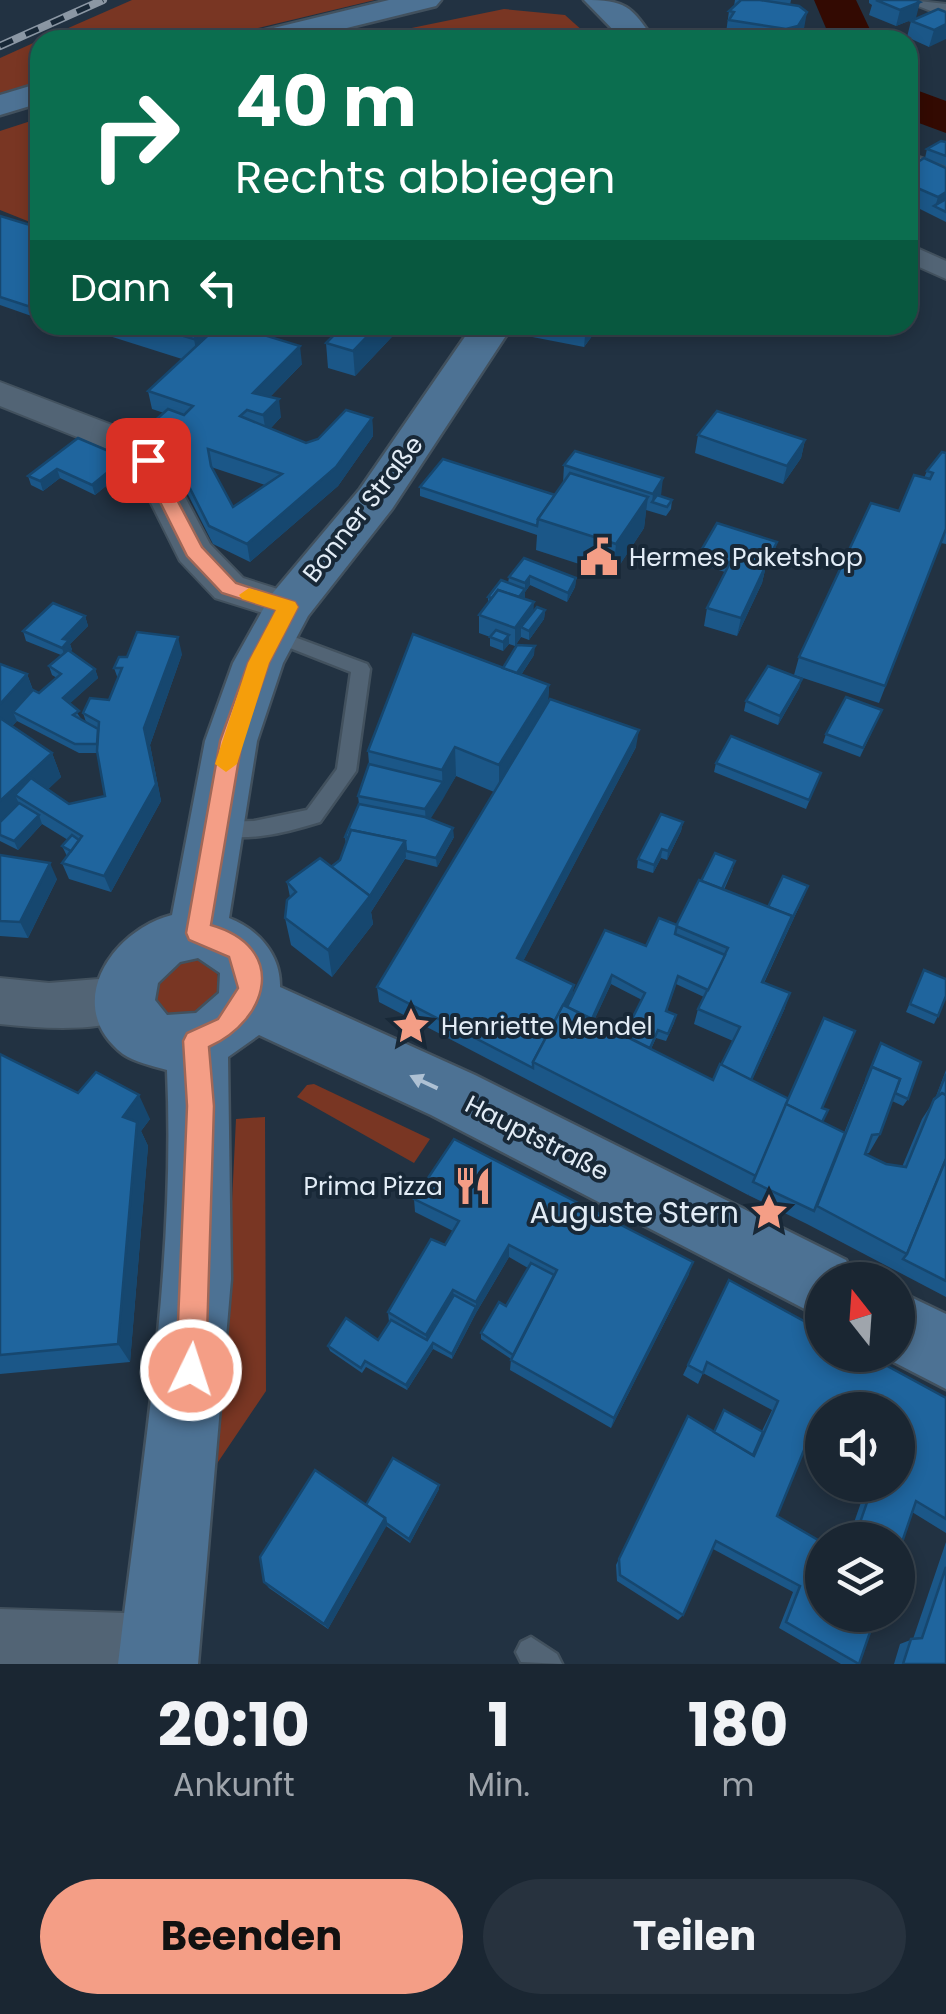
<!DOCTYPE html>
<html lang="de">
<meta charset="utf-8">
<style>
:root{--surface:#1a2632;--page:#27323e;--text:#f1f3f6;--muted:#9fa5ac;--line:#38434d;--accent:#f49e86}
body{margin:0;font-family:Poppins,sans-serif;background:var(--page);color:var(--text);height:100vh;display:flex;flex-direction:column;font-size:38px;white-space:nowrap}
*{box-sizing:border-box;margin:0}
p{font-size:32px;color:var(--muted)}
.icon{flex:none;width:55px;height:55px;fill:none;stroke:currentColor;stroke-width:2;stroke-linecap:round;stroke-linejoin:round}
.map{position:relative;height:1664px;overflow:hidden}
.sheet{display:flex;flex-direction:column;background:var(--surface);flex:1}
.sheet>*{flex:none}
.banner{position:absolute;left:30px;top:30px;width:888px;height:305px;border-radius:30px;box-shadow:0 5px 15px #0003,0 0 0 2px var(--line);background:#0b6e4f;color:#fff;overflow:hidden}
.needle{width:65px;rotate:343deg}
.buttons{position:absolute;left:805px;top:1262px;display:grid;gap:20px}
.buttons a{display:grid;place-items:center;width:110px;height:110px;border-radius:50%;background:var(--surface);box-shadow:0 5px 15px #0003,0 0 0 2px var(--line);font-size:50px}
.pin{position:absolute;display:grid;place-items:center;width:85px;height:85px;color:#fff;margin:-42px;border-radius:20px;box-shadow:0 5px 15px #0006}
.me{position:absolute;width:110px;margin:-55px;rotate:4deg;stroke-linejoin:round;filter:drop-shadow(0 0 8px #0008)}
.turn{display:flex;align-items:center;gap:35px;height:210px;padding:0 40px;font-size:45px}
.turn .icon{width:130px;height:130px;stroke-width:2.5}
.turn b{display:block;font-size:70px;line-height:85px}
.then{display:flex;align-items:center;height:95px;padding:0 40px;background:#0003;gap:20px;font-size:38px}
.eta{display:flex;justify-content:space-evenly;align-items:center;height:170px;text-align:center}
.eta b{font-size:60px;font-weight:700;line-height:70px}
.action{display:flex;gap:20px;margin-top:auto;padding:20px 40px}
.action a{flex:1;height:115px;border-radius:60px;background:var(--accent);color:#111;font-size:40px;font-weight:700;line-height:115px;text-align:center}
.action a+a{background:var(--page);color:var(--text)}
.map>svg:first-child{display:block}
.green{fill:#793623}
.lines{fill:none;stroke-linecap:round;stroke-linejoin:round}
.river{fill:#330a02;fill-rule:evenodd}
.service-casing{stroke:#42515e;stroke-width:5}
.minor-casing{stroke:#42515e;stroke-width:4}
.tertiary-casing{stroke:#42515e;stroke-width:4}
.secondary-casing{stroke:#42515e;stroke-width:5}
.service{fill:#526475;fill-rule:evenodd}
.minor{fill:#526475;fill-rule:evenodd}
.tertiary{fill:#526475;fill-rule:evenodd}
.secondary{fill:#4d7294;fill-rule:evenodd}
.rail-casing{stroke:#8b97a4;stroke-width:8}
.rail{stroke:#182837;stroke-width:5;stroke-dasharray:14;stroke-linecap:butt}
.wall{fill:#1b5788;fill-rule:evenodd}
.shaded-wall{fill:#16476f}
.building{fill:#1f659e;stroke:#16476f;stroke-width:2.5;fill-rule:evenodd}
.oneway{fill:#aec1d4}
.route{fill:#f49e86;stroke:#9f6757;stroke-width:2.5}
.slow{fill:#f59e0b}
.labels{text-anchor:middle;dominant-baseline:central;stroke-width:8;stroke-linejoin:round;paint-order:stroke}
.street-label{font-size:25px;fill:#e2ecf6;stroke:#182837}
.poi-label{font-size:25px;fill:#e2ecf6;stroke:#182837;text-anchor:start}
.near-poi-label{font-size:30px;fill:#e2ecf6;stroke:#182837;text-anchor:end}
</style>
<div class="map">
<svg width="946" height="1664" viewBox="0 0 946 1664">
<rect width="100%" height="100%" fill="#223242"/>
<g class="green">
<path d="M132 0H375L208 40H41Z"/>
<path d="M504 9 565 15 593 40H353Z"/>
<path d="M40 40V83L0 94V58Z"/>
<path d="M40 118V226L0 210V131Z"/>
<path d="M189 956 215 967C224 989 215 1003 196 1015L180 1018 153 1006 151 979Z"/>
<path d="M314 1084 430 1139 414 1163 297 1097 307 1085Z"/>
<path d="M265 1117 266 1391 214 1468 227 1305 236 1119Z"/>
</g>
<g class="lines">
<g class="river">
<path d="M814 0H856L875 40H831Z"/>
<path d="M908 87 946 101V133L908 119Z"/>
</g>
<g class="service-casing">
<g id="service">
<path d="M273 629 367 664 370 669 356 771 320 822C288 832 246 843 213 834L210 828 213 822 254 821 307 810 337 769 351 672 267 639 264 635 267 631Z"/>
<path d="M531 1637 557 1654 562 1664 521 1662 516 1652 521 1642Z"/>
</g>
</g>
<g class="minor-casing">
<g id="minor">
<path d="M910 0 946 4V17L913 4Z"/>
<path d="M908 153 946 167V182L908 168Z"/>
<path d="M908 244 946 261V279L908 262Z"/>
</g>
</g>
<g class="tertiary-casing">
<g id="tertiary">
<path d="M0 382 138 435 161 452 210 544 243 578 303 597 309 607 303 617 288 621 215 598 180 561 133 467 112 451 0 406Z"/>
<path d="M123 977 141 984 149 1000 141 1016C97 1032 46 1029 0 1024V978L49 983Z"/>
<path d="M0 1609 158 1614 182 1625 193 1649 186 1664H0Z"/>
</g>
</g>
<g class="secondary-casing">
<g id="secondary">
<path d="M389 0H441L436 6 298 40H245L249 34Z"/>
<path d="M584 0C626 0 631 6 654 40H623Z"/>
<path d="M40 83V103L0 115V95Z"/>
<path d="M473 325H513L392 509 308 616 283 663 257 741 229 918C258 929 281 955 280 987L475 1075 846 1260 855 1280H822V1318L431 1115 259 1035 228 1057 231 1279 198 1664H118C141 1468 176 1268 167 1070 153 1066 134 1062 123 1054 61 1006 112 930 172 915L205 741 233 663 271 595 360 489ZM198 958 220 973 219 993 196 1013 167 1015 155 1000 158 983 180 962Z"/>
<path d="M898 1291 946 1314V1389L880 1355H898Z"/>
</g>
</g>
<use href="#service" class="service"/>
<use href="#minor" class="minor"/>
<use href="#tertiary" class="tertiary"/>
<use href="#secondary" class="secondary"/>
<g class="rail-casing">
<path id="rail" d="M0 46 103 0"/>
</g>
<use href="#rail" class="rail"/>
</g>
<g class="wall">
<path d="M735 0H791L790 5 802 40H725L729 11 734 6Z"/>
<path d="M869 0H916V18L896 26 869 15 872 5 869 3Z"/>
<path d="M946 12 929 47 907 37 911 21Z"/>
<path d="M946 142V166L925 158 927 149Z"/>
<path d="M908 163 913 165 946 168V222L908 203Z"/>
<path d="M0 216 40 228V319L0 305Z"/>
<path d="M101 325H280L269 337 302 364 270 397 281 417 271 428 306 443 372 418 373 436 338 486 250 562 213 544 167 453 154 443 150 425 164 413 152 409 148 391 182 359 103 334ZM211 467 265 485 233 507Z"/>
<path d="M344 325H403L355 376 328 368 326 343Z"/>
<path d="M522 325H600L584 347 522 335Z"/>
<path d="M698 435 805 440 801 458 783 484 695 453Z"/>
<path d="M78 438 125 458 128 468 95 495 60 478 43 491 31 485 28 476Z"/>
<path d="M946 453V544L941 543 879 703 794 675 799 657 899 511 924 478 927 471Z"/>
<path d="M564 465 672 500 671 509 666 516 646 510 644 528 613 575 536 550 537 535 420 496V487L555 495 563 483Z"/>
<path d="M775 551 765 570 762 583 737 636 704 626 707 608 725 572 697 563 699 554Z"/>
<path d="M524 558 576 578 575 587 567 602 530 585 525 592 524 599 534 611 545 610 544 619 529 640 521 637 515 646 509 644 503 651 490 646V637L479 633V615L488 603V597L508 583 509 577Z"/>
<path d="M85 616 88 626 70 644 72 650 70 651 95 669 98 678 70 703 82 720 86 722 83 713 109 700 118 679 114 668 182 654 150 745 161 801 111 892 69 879 62 863 67 856 62 846 68 840 42 824 18 850 0 841V664L27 674 33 690 39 693 57 678 52 675 49 666 61 655 26 641 23 631ZM17 721 79 753H97L105 796 69 804 48 789 61 777 52 753 12 726Z"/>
<path d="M534 655 521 675 549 685 548 703 636 747 523 961 574 985 572 996 677 925 701 881 733 869 724 890 768 907 805 894 764 983 785 1008 752 1080 789 1099 822 1108V1122L844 1133 877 1051 908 1099 903 1106 892 1101 880 1134 869 1153 865 1154 886 1164 902 1167 922 1119 935 1099 946 1070V1297L807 1224 748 1195 773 1136 748 1195 379 1002 377 987 494 792 456 776 430 819 454 837 437 867 405 859 371 912 373 924 332 977 291 945 285 918 290 897 287 882 331 867 340 860 346 844 345 837 359 804 358 796 369 764 368 751 503 668ZM611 984 642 1000 624 1035 594 1020ZM676 984 704 997 698 1009 694 1024 733 1041 713 1080 651 1049 656 1038 666 1041 674 1023 676 1015 667 1011Z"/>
<path d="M802 679 799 688 778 725 744 711 746 701Z"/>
<path d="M878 719 860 757 823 743 826 734Z"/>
<path d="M716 763 821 773 806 809 714 772Z"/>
<path d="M683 822 681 831 667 860 661 858 653 873 637 868 638 859Z"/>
<path d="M0 855 57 879 28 938 0 936Z"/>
<path d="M924 970 938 1016 934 1024 906 1012Z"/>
<path d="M0 1054 78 1093 150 1119 141 1131 148 1146 130 1362 0 1374Z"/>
<path d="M414 1199 689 1274 611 1428 510 1370 511 1359 481 1339V1333L506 1306 528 1268 509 1257 476 1313 452 1359 433 1349 407 1390 366 1367 362 1373 330 1351 328 1346 378 1340 389 1322 388 1312 445 1245 453 1231 415 1212Z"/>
<path d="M729 1280 946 1398V1533L912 1512 898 1540H848L867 1485H898V1410H822V1427L814 1426 777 1516 815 1548 859 1664H841L779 1628 793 1592 713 1549 683 1615 678 1620 617 1581 616 1565 688 1416 714 1432 762 1431 772 1410 703 1373 698 1384 683 1375Z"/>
<path d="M439 1485V1489L410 1543 386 1526 328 1629 269 1588 264 1582 366 1505Z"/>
<path d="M946 1542V1664H894L900 1644 913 1639Z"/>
</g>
<g class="shaded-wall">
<path d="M920 2 916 18 896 26 900 10Z"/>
<path d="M807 12 802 40H784L786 29Z"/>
<path d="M946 24V39L929 47 934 30Z"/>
<path d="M946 192V206L935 207 938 197Z"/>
<path d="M210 325H222L199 365 194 339Z"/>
<path d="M251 325H280L255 350Z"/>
<path d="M378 325H403L355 376 353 351Z"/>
<path d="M586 325H600L584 347Z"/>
<path d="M300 346 302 364 256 411 253 393Z"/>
<path d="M279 399 281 417 266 433 263 415Z"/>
<path d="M372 418 373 436 338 486 250 562 247 544Z"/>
<path d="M805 440 801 458 783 484 787 466Z"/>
<path d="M125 458 128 468 95 495 92 485Z"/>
<path d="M57 469 60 478 43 491 40 481Z"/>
<path d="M663 478 661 496 652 502 653 494Z"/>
<path d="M648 497 644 528 613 575 616 544Z"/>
<path d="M777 542 775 551 765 570 762 583 737 636 741 618Z"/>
<path d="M530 576V585L525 592V599L514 605 525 590V583Z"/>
<path d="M576 578 575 587 567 602 568 593Z"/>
<path d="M534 602 533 620 521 627V637L515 646V628Z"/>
<path d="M545 610 544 619 529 640V631Z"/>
<path d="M85 616 88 626 70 644 72 650 65 657 62 648 63 639Z"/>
<path d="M509 635V644L503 651V642Z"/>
<path d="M178 637 182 654 150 745 161 801 111 892 104 876 144 728Z"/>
<path d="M535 646 534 655 505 699 506 690Z"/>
<path d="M95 669 98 678 66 707 63 698Z"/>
<path d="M27 674 36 699 13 712 17 721 2 737 0 731V704Z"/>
<path d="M802 679 799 688 778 725 780 716Z"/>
<path d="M549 685 547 715 499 794V765Z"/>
<path d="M639 730 636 747 517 973V958Z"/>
<path d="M455 747 456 776 443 799 442 770Z"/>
<path d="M52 753 61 777 32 805 15 795 23 812 0 834V801Z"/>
<path d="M443 782V799L426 826 425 809Z"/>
<path d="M39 815 42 824 18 850 14 841Z"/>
<path d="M683 822 681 831 667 860 668 851Z"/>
<path d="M453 828 454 837 437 867 436 858Z"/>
<path d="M405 841 406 857 371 912 373 924 332 977 328 950Z"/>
<path d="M662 849 661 858 653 873 654 865Z"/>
<path d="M50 863 57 879 28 938 20 922Z"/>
<path d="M808 886 805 894 757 997 762 982Z"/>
<path d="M612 975 611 984 586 1038 587 1031Z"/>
<path d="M574 985 572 1000 535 1063Z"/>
<path d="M790 993 785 1008 743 1099 748 1085Z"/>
<path d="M139 1095 150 1119 141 1131 148 1146 130 1362 118 1344 123 1117Z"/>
<path d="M509 1245V1257L476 1313V1302Z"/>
<path d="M693 1262 689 1274 611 1428 614 1418Z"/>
<path d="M453 1290 454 1301 427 1345 426 1335Z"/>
<path d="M476 1307V1313L452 1359V1354Z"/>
<path d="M433 1343V1349L407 1390 406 1385Z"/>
<path d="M439 1485V1489L410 1543 409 1539Z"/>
<path d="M385 1518 387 1525 328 1629 324 1624Z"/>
</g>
<g class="building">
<path d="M741 0H760L799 6 807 12 798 26 786 29 729 20 734 12 729 11Z"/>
<path d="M876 0H916L920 2 900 10Z"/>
<path d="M938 9 946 12V24L934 30 911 21Z"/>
<path d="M742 35 772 40H738Z"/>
<path d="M941 141 946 142V156L927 149Z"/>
<path d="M924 158 946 168V192L938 197 908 184V163L913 165Z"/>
<path d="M946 199V212L934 206Z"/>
<path d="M0 216 40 228V310L0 297Z"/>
<path d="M147 325H210L194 339Z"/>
<path d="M219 325H231L300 346 253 393 279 399 263 415 247 410 240 416 306 443 318 439 346 410 372 418 336 467 247 544 209 526 163 435 150 425 168 409 184 415 193 406 148 391ZM208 449 282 474 233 507 211 466Z"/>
<path d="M344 325H378L353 351 326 343Z"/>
<path d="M717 411 805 440 787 466 698 435Z"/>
<path d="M78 438 125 458 92 485 57 469 40 481 28 476Z"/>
<path d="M575 451 663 478 653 494 564 465Z"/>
<path d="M942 452 946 453V529L885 686 799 657 871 503 899 511 914 475 930 479 933 473 927 471Z"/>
<path d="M443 459 555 495 538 519 537 526 420 487Z"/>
<path d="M570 473 648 497 616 544 538 519Z"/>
<path d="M657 495 672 500 667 507 652 502Z"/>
<path d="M717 523 777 542 765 565 734 555 730 563 699 554Z"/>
<path d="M734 555 766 565 741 618 707 608Z"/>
<path d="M524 558 576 578 568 593 530 576 525 583 509 577Z"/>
<path d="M501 580 525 589 519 597 498 590 492 598 488 597Z"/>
<path d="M498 590 534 602 515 628 479 615Z"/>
<path d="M53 603 85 616 63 639 69 640 62 648 23 631Z"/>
<path d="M537 607 545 610 529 631 521 627Z"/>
<path d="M496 630 509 635 503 642 490 637Z"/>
<path d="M137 632 178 637 144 728 156 784 104 876 62 863 82 836 15 795 31 778 69 804 105 796 97 751 99 722 83 713 90 698 109 700 122 668H114L119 657H127Z"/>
<path d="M413 634 549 685 499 765 455 747 442 770 368 751Z"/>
<path d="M517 645 535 646 517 673 503 668Z"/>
<path d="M68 650 95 669 63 698 79 711 73 715 98 729 97 744H75L13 712 33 690 39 693 61 674 49 666Z"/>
<path d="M0 664 27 674 0 704Z"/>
<path d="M768 666 802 679 780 716 746 701Z"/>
<path d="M846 697 882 710 863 748 826 734Z"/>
<path d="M550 699 639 730 517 958 574 985 533 1062V1068L377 987Z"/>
<path d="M0 718 52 753 0 801Z"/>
<path d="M731 736 821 773 809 800 716 763Z"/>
<path d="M369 764 443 782 425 809 358 796Z"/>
<path d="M19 803 39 815 14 841 0 835V822Z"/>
<path d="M359 804 425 817 453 828 436 858 406 851 405 841 351 830 348 838 345 837Z"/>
<path d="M661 814 683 822 668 851 662 849 654 865 638 859Z"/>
<path d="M351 830 405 841 370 896 331 867 340 860Z"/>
<path d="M72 835 79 840 71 851 62 846Z"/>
<path d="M715 853 735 861 722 889 701 881Z"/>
<path d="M0 855 50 863 20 922 0 921Z"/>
<path d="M320 858 370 896 328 950 285 918 287 900 296 892 287 882Z"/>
<path d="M783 876 808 886 790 923 792 916 768 907Z"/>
<path d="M699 880 792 916 762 982 790 993 751 1080 721 1065 740 1027 698 1009 728 948 676 926Z"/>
<path d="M659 918 677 925 675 934 725 955 708 990 678 976 666 1011 676 1015 668 1034 658 1030 650 1048 624 1035 645 993 612 975 592 1019 567 1007 605 930 646 946Z"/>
<path d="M924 970 946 979V996L938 1016 910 1004Z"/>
<path d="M563 1005 713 1080 720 1064 789 1099 756 1176 533 1062Z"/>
<path d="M824 1018 855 1031 822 1108 828 1110 822 1122 786 1104Z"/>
<path d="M881 1043 921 1062 908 1099 895 1093 900 1079 872 1067 866 1080Z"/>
<path d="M0 1054 78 1093 96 1072 139 1095 123 1117 137 1122 118 1344 0 1355Z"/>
<path d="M872 1067 900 1079 880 1134 872 1135 865 1154 886 1164 906 1167 934 1099 942 1093 946 1095V1159L907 1254 817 1206Z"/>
<path d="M946 1074V1095L942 1093 937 1097Z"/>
<path d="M786 1104 845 1133 814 1211 753 1182Z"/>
<path d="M454 1139 693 1262 614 1418 511 1360 557 1270 509 1245 476 1302 453 1290 426 1335 388 1312 431 1239 445 1245 459 1221 414 1199Z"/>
<path d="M946 1159V1281L903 1259 907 1254Z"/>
<path d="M531 1263 554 1275 513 1355 481 1333 499 1302 506 1306Z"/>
<path d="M729 1280 822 1331V1355H867L946 1398V1519L916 1501 898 1554V1540H854L873 1485H898V1410H822V1417L818 1416 777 1516 818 1540 810 1561 822 1567V1615H876L859 1664 786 1622 800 1586 716 1541 683 1615 620 1575 619 1559 688 1416 754 1456 778 1401 707 1362 703 1373 688 1365Z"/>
<path d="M454 1295 476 1307 452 1354 433 1343 406 1385 365 1361 361 1368 328 1346 346 1318 378 1340 391 1320 427 1340Z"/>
<path d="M724 1410 763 1432 753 1455 714 1432Z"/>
<path d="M393 1458 439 1485 409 1539 386 1523 385 1518 366 1505Z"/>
<path d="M315 1470 385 1518 324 1624 264 1582 260 1557Z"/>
<path d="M815 1548 822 1553V1567L810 1561Z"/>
<path d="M946 1567V1664H903L911 1639 922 1638Z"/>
</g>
<defs><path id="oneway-solid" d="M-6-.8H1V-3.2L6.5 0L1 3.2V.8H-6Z" transform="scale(2.5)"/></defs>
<use class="oneway" href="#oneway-solid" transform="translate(424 1082) rotate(-155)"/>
<path class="route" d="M141 456H154L202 547 236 583 295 602 298 607 269 663 242 741 211 925C288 947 270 1019 209 1047L214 1106 206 1370 202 1380 191 1385 181 1380 176 1370 187 1106 183 1041 187 1033 218 1019 238 988 229 957 189 940 186 933 220 741 248 663 276 610 222 593 187 556 139 460Z"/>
<path class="slow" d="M249 588 295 602 298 607 269 663 237 764 226 772 215 764 248 663 276 610 242 599 239 595Z"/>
<defs>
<g id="civic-bare" transform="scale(3)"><path d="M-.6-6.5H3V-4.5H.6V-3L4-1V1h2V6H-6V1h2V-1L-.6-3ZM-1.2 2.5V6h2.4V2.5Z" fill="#f49e86" stroke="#182837" stroke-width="2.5" paint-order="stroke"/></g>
<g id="sight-bare" transform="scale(3)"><path d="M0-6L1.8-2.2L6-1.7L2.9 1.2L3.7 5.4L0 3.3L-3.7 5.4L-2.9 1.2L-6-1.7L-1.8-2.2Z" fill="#f49e86" stroke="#182837" stroke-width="2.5" paint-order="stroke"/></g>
<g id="restaurant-bare" transform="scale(3)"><path d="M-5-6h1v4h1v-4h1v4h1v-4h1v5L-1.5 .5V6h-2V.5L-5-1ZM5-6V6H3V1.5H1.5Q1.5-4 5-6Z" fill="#f49e86" stroke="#182837" stroke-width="2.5" paint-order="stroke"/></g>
</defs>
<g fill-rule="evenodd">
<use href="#civic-bare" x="599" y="557"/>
<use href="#sight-bare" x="411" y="1026"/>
<use href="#restaurant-bare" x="473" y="1186"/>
<use href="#sight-bare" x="769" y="1212"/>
</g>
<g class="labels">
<g class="street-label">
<text transform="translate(363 509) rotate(-52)">Bonner Straße</text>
<text transform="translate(537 1138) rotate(27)">Hauptstraße</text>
</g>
<g class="poi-label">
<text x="629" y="557">Hermes Paketshop</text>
<text x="441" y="1026">Henriette Mendel</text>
<text x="443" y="1186" text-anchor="end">Prima Pizza</text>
</g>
<g class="near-poi-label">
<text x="739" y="1212">Auguste Stern</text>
</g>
</g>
</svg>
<div class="buttons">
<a><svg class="needle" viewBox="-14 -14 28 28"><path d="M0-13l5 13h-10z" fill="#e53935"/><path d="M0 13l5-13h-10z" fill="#9fa5ac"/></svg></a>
<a><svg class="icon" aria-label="sound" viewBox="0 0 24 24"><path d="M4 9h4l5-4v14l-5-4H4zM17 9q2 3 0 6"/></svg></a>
<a><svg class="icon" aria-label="layers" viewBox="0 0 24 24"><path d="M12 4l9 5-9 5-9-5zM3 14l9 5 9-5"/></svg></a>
</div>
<div class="pin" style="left:148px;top:460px;background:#d93025"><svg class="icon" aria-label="arrive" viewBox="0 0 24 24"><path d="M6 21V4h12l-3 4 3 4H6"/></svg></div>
<svg class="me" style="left:191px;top:1370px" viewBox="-20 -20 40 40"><circle r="17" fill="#f49e86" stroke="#fff" stroke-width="3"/><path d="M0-11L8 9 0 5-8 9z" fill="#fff"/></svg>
<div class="banner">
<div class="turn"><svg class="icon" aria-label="right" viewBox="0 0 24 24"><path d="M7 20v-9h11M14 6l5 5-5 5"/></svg><div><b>40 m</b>Rechts abbiegen</div></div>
<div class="then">Dann<svg class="icon" aria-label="left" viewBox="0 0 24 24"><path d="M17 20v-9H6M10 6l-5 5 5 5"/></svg></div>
</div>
</div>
<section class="sheet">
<div class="eta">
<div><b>20:10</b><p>Ankunft</p></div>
<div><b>1</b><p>Min.</p></div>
<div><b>180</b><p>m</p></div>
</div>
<div class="action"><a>Beenden</a><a>Teilen</a></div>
</section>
